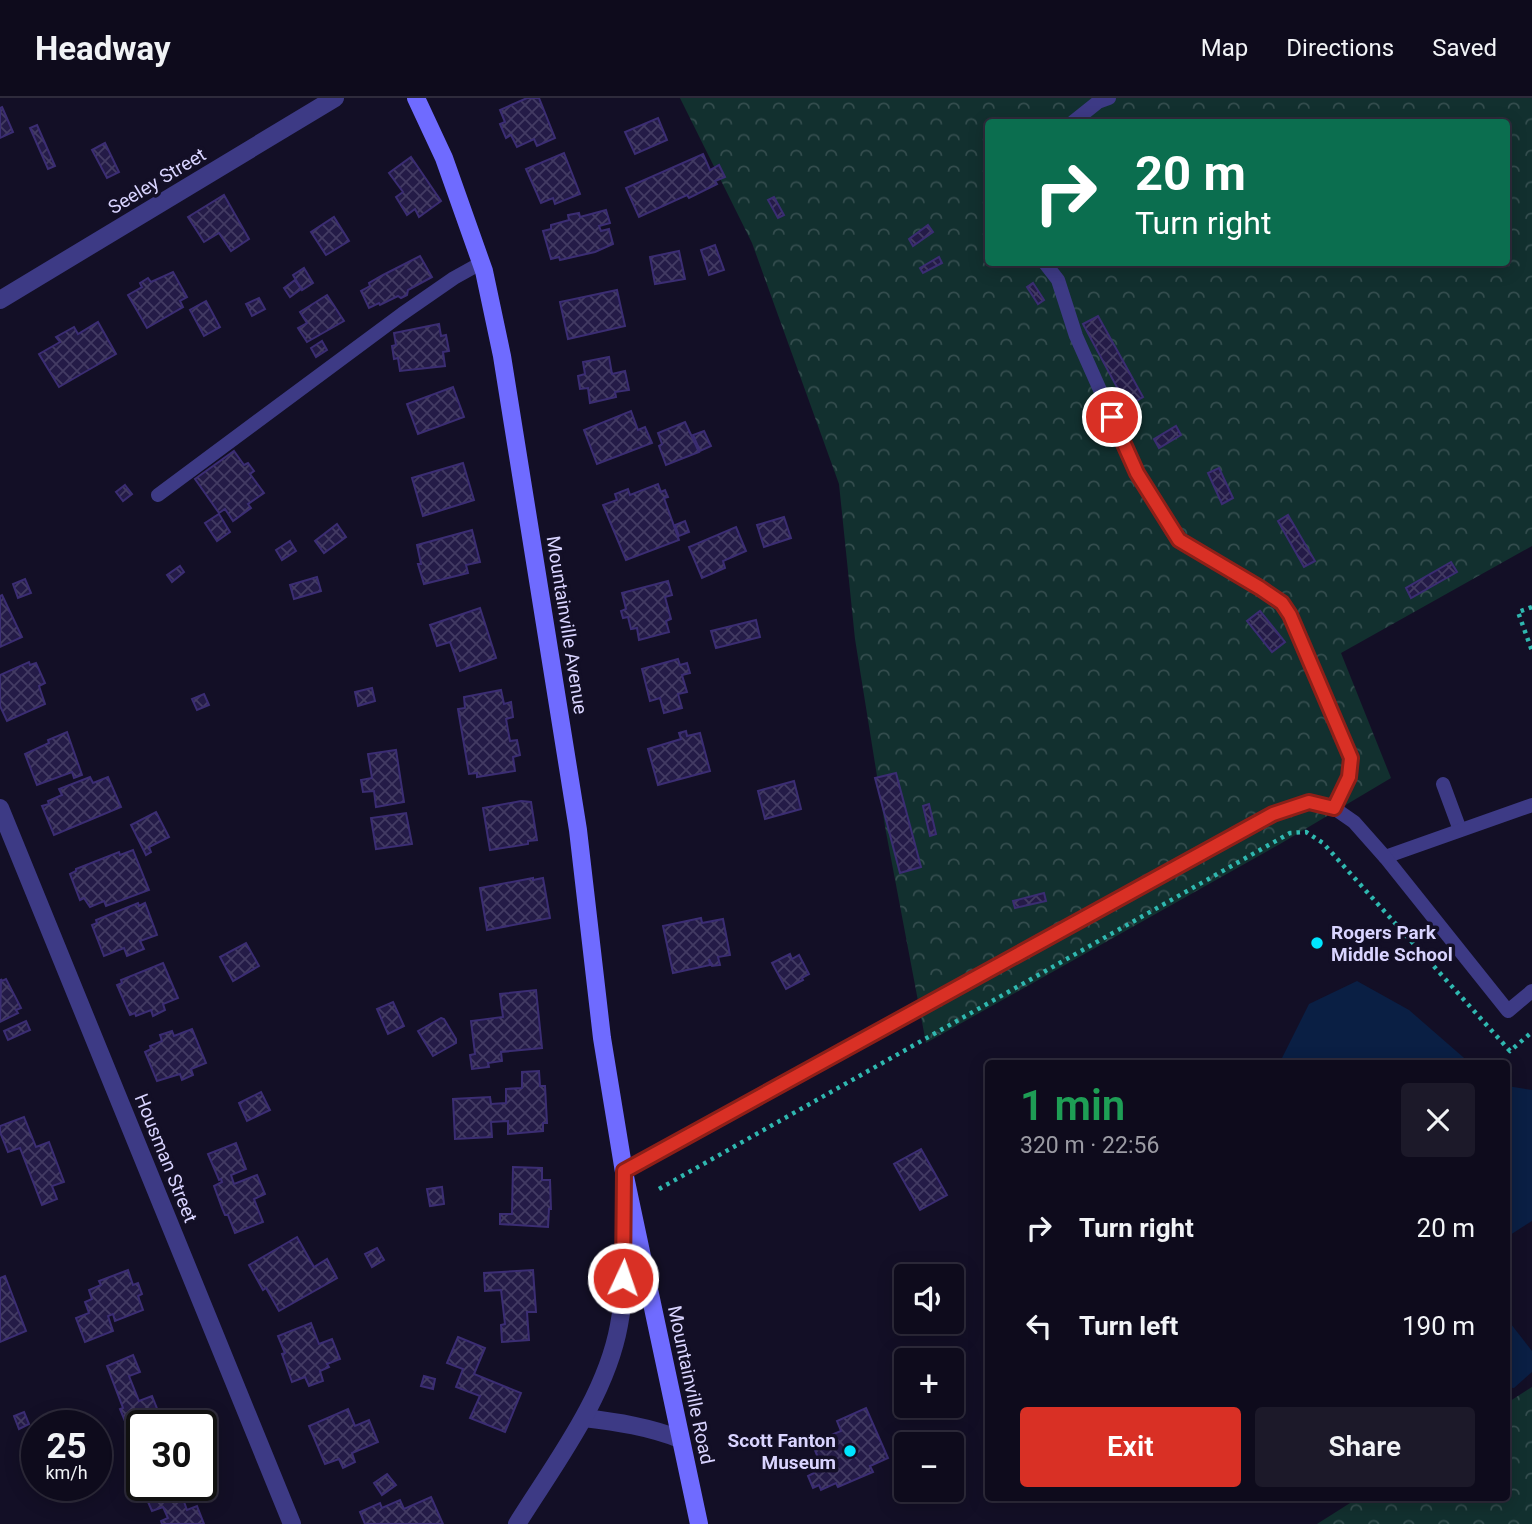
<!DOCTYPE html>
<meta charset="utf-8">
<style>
:root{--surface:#0e0b1c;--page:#1c1929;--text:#f1f3f6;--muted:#9b9ba3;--line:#2e2b3b;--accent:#d93025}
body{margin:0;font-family:Roboto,sans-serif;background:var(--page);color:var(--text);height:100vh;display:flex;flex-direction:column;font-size:26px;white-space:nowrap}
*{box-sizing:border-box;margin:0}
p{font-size:23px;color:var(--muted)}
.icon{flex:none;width:38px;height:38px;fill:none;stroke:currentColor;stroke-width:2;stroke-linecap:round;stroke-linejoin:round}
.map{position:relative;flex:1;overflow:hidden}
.side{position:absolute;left:985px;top:962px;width:525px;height:441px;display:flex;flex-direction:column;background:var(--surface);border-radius:7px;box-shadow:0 4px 18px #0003,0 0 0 2px var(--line)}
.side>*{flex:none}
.hud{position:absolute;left:985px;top:21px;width:525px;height:147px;border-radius:7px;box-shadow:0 4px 18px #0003,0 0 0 2px var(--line);background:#0b6e4f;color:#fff;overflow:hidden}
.buttons{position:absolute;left:894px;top:1166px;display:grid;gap:14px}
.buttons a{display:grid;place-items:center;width:70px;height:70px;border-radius:7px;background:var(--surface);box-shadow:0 4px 18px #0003,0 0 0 2px var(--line);font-size:35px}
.speed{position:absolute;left:21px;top:1312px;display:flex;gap:14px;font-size:35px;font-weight:700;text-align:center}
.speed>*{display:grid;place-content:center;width:91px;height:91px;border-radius:50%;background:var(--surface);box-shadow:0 4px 18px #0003,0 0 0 2px var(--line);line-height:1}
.speed small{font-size:18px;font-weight:400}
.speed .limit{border:4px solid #111;border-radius:10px;background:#fff;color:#111}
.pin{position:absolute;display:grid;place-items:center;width:60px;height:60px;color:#fff;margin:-30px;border:4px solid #fff;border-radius:50%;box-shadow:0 2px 7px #0007}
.me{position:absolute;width:77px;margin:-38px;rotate:3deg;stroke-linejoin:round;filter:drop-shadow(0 0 5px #0008)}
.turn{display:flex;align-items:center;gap:24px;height:147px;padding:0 35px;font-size:32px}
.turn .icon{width:91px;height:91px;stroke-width:2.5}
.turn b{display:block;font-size:49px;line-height:60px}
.round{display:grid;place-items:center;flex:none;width:74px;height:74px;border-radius:7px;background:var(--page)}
.head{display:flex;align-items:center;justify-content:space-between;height:119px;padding:0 35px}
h1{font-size:42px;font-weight:600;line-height:52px;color:#1e9e55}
.button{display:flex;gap:14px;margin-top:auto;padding:14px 35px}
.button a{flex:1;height:80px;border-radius:7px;background:var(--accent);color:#fff;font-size:28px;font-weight:600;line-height:80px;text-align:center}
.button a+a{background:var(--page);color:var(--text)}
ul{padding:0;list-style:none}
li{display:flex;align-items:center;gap:21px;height:98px;padding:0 35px}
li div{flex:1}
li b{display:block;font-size:26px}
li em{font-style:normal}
header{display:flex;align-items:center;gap:42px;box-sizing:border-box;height:98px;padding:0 35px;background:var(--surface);border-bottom:2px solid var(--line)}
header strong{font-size:33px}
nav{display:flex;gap:38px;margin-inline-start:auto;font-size:24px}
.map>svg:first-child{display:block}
.park{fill:url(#park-crowns);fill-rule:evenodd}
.water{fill:#0a1f44}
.building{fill:url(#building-cross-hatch);stroke:#3b2d73;stroke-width:2}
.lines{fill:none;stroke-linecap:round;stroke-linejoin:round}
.path{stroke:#2fb8b0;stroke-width:4.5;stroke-dasharray:3.5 5;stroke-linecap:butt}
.lane{stroke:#3d3a85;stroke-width:14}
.street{stroke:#3d3a85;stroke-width:18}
.secondary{stroke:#6f6bff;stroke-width:18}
.route-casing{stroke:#8d1f18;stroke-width:18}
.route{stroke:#d93025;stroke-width:12}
.poi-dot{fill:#00e5ff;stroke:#130f26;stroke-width:2.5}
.labels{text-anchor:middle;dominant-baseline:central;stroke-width:7;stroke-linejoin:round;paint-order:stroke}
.street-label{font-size:19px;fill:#d9d4ff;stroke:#130f26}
.poi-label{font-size:19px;font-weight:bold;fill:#d9d4ff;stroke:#130f26;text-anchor:start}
</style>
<header>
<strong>Headway</strong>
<nav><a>Map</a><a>Directions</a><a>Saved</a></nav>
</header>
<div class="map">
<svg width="1532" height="1426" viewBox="0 0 1532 1426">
<defs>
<pattern id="park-crowns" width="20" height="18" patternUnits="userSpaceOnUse" patternTransform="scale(1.75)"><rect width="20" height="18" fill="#12302f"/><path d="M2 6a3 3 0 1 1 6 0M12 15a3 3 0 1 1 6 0" fill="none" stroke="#344d4e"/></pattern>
<pattern id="building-cross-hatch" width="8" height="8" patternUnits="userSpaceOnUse" patternTransform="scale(1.75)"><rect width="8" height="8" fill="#241b47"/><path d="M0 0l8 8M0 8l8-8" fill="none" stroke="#433b63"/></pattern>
</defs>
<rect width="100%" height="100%" fill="#130f26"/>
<g class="park">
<path d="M680 0H1532V448L1341 555 1391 680 1280 746 926 945 886 734 855 541 839 386 752 145ZM989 24H1507V164H989Z"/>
<path d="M1532 1289V1426H1317L1358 1400H1507V1305Z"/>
</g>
<g class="water">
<path d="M1357 883 1409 912 1471 966H1279L1309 906Z"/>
<path d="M1507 988 1532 992V1123L1507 1139Z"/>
<path d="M1507 1221 1532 1253V1274L1514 1290 1507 1289Z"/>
</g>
<g class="building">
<path d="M527 0H539L555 40 537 48 534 41 517 49 511 37 506 40 500 26 505 24 500 12Z"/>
<path d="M2 9 13 34 0 40V10Z"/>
<path d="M658 20 667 42 635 56 625 34Z"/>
<path d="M37 27 55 68 48 71 30 30Z"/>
<path d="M105 45 119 74 107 80 92 52Z"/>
<path d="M564 55 580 96 555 106 553 100 541 105 526 71Z"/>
<path d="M703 56 710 72 719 67 725 79 715 83 717 86 689 100 687 97 639 119 626 90Z"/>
<path d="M411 59 441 103 419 119 415 111 407 117 396 99 403 94 389 75Z"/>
<path d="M224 97 249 141 231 153 219 135 204 144 188 119Z"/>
<path d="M774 99 784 117 778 120 768 102Z"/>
<path d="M606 112 610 125 599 128 601 133 609 131 613 146 595 154 560 162 559 159 551 161 543 133 551 131V127L569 122 568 117 579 115 580 119Z"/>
<path d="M334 119 349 143 326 157 311 134Z"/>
<path d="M928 127 933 134 913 148 909 141Z"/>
<path d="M715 147 724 172 709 177 701 152Z"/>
<path d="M679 153 685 181 655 186 650 159Z"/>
<path d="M420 158 432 179 408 192 407 197 401 200 398 198 380 207 379 205 369 210 361 193 370 188 369 185 383 177Z"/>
<path d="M939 159 942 165 923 175 920 170Z"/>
<path d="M304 170 313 185 302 192 293 177Z"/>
<path d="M173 174 187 199 180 203 183 209 147 230 128 197 142 189 140 185 148 180 151 184Z"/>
<path d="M295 182 301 191 290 199 284 190Z"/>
<path d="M1033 185 1044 202 1038 206 1027 189Z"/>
<path d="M617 192 625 228 568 241 560 204Z"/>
<path d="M327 197 344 223 307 244 298 230 307 225 300 214Z"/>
<path d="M259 200 265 211 252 218 246 206Z"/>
<path d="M206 203 220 229 204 238 190 212Z"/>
<path d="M1098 218 1143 299 1127 308 1083 226Z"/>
<path d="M98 224 116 256 59 289 39 256 60 244 56 239 74 229 78 236Z"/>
<path d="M439 226 441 238 446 237 449 253 443 254 445 268 400 273 398 260 394 261 392 248 396 247 394 235Z"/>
<path d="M322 243 327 252 316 259 311 250Z"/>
<path d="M609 259 612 276 625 273 629 292 615 294 616 299 590 305 588 290 580 291 578 278 585 276 583 264Z"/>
<path d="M453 289 464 319 418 336 407 306Z"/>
<path d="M631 313 638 332 645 329 652 345 597 366 584 332Z"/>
<path d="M685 324 699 354 666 367 659 348 662 346 658 335Z"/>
<path d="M1176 328 1181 337 1159 350 1154 341Z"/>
<path d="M704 333 711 348 700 353 693 337Z"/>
<path d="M234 353 244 367 248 365 254 373 250 376 264 395 248 406 251 410 233 423 225 411 219 415 195 381Z"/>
<path d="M463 365 474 402 423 418 412 380Z"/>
<path d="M1219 370 1233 400 1222 406 1208 375Z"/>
<path d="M658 386 661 394 665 392 668 399 664 400 679 442 626 462 603 407 617 402 615 396 628 391 630 397Z"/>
<path d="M125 387 132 396 123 403 116 394Z"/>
<path d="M219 416 230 434 217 443 205 425Z"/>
<path d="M1288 417 1315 463 1304 469 1278 423Z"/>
<path d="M784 419 791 440 764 449 757 427Z"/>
<path d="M685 423 689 434 679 438 675 427Z"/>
<path d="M337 426 346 439 324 455 315 443Z"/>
<path d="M736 429 746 453 723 463 725 470 702 480 689 449Z"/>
<path d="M472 432 480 464 466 467 468 475 424 486 418 466H421L417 447Z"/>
<path d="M290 443 296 453 282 462 276 452Z"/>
<path d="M1451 464 1457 474 1411 500 1406 490Z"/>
<path d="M180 468 184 474 172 484 167 477Z"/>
<path d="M317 479 321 493 294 501 290 487Z"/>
<path d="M25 481 31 495 18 500 13 486Z"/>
<path d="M668 483 672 497 665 499 671 521 666 523 669 534 639 542 637 530 631 531 628 519 623 520 621 513 626 511 622 495Z"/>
<path d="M2 497 22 539 0 549V498Z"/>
<path d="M480 510 496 560 460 573 450 544 437 548 430 527Z"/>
<path d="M1260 513 1285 544 1272 554 1247 523Z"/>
<path d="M756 522 760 539 716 550 711 533Z"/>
<path d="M678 561 680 567 687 565 690 575 682 577 687 594 678 596 682 610 664 615 660 600 650 603 642 571Z"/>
<path d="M29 564 30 567 36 565 45 585 39 588 45 606 7 623 0 608V577Z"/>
<path d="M372 590 375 603 358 608 355 594Z"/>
<path d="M501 592 504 606 511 604 513 619 506 621 510 643 517 642 520 657 513 659 515 673 477 679V675L469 676 458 611 465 610 464 599Z"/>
<path d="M204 596 209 607 197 612 192 601Z"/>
<path d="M686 633 687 638 700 635 710 673 658 687 648 651 681 641 679 635Z"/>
<path d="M67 634 82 677 74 680 72 674 37 687 25 656 49 645 48 642Z"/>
<path d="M396 652 404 704 376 709 374 693 363 694 361 682 372 680 368 656Z"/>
<path d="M896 675 921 769 900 775 875 680Z"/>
<path d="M90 679 93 685 108 679 121 709 54 737 42 708 49 706 48 703 62 697 59 691Z"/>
<path d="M794 683 801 711 765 721 758 693Z"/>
<path d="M521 703 531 704 537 742 528 743V746L490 752 483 710Z"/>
<path d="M929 706 936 736 930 738 923 708Z"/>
<path d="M156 714 169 739 149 749 151 754 146 757 131 727Z"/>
<path d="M406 715 412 746 376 751 371 720Z"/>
<path d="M133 752 149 792 106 808 104 803 90 809 84 800 80 802 70 776 76 773V771L119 754 120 757Z"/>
<path d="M533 780V782L543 780 550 820 487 832 480 790Z"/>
<path d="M1044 795 1046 803 1015 810 1013 803Z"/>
<path d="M138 805 139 808 145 805 157 837 140 843 144 851 127 858 124 850 104 858 92 827 97 825 96 822Z"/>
<path d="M701 820 702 825 723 821 730 857 718 859 720 867 712 868 709 861 710 867 673 875 663 828Z"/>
<path d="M246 845 259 868 233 883 220 859Z"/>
<path d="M790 856 792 861 799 857 809 876 802 880 803 882 786 891 772 865Z"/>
<path d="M163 865 178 900 163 906 165 912 153 918 151 912 136 918 135 915 130 917 117 887 122 885 121 882Z"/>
<path d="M1 881 2 883 6 881 21 910 16 912 18 915 0 924Z"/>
<path d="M536 892 542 950 501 954 502 963 488 965 489 969 472 971 470 957 475 956 471 923 503 919 500 896Z"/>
<path d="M393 904 404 928 388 936 377 911Z"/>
<path d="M441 920 444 921 456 941V945L433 958 418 933Z"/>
<path d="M26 923 30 932 8 942 4 933Z"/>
<path d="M192 931 206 965 191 971 193 977 182 982 180 976 157 983 145 954 151 951 150 948 162 943 160 937 172 933 174 938Z"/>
<path d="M539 973 540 988H545L547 1025H543V1033L508 1036V1023L491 1024 492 1039 455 1041 453 1001 490 999 491 1006 506 1005V991L522 990V974Z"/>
<path d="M261 994 270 1012 247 1023 239 1005Z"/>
<path d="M24 1019 36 1049 49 1044 64 1084 52 1088 57 1101 42 1107 20 1050 8 1054 0 1034V1028Z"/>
<path d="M236 1045 246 1071 231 1077 234 1086 257 1077 265 1096 254 1101 263 1124 235 1135 228 1117H225L222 1110 214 1088 222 1084 221 1081 219 1082 208 1056Z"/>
<path d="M921 1051 947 1097 920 1112 894 1066Z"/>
<path d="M513 1069 542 1070V1082H550L551 1111H549L548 1129 500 1126V1116H512Z"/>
<path d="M442 1089 444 1106 430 1108 427 1091Z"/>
<path d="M297 1139 314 1169 327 1161 337 1180 279 1213 266 1190 263 1192 249 1167Z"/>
<path d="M377 1150 384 1162 372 1169 365 1156Z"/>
<path d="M128 1172 133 1187 138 1185 142 1196 138 1198 143 1212 115 1223 113 1216 108 1218 113 1233 85 1244 76 1220 89 1215 85 1204 92 1201 89 1192 101 1187 99 1183Z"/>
<path d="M533 1172 536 1214H527L529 1242 502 1244 501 1227 505 1226 501 1192 485 1193 484 1175Z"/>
<path d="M5 1178 26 1233 0 1244V1180Z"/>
<path d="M311 1225 319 1246 332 1241 340 1261 327 1266 329 1269 320 1273 323 1283 309 1288 305 1279 292 1284 282 1256 285 1255 278 1238Z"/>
<path d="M458 1239 485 1250 474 1276 521 1295 505 1334 470 1320 480 1298 456 1289 463 1271 447 1265Z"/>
<path d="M133 1257 140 1274 129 1278 139 1303 152 1298 164 1328H142V1345L135 1347 120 1311 123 1310 107 1268Z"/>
<path d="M424 1278 435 1281 433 1291 421 1288Z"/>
<path d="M866 1310 888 1360 870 1368 873 1374 838 1389 836 1385 821 1392 819 1387 813 1390 808 1378 814 1375 810 1365 819 1362 812 1345 841 1333 837 1323Z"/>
<path d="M348 1311 355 1328 369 1322 378 1344 352 1355 355 1364 343 1370 339 1361 325 1366 309 1328Z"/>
<path d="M24 1314 29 1326 19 1331 14 1318Z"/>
<path d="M387 1376 396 1387 382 1397 374 1385Z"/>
<path d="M168 1388H188L192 1398 183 1401 187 1412 197 1408 204 1426H162L161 1423 168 1420 163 1409 152 1413 145 1397Z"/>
<path d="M431 1399 443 1426H365L360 1414 380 1405 382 1410 400 1402 404 1411Z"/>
</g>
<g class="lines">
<g class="path">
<path d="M1532 509 1518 514 1532 553"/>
<path d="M659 1091 1290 735 1306 734 1323 745 1510 953 1532 934"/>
</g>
<g class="lane">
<path d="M1073 24 1098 4 1109 0"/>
<path d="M1044 164 1058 182 1076 238 1137 375 1172 434 1179 442 1282 505 1290 517 1351 660 1349 679 1334 710"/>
<path d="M158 397 402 216 454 180 481 165"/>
<path d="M1443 686 1460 732"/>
<path d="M1385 759 1532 707"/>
<path d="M624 1074 1273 716 1309 704 1331 708 1354 724 1385 759 1508 913 1532 893"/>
</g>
<g class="street">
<path d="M0 202 335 0"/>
<path d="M0 710 292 1426"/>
<path d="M584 1320C618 1324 649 1329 680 1341"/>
<path d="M517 1426C555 1365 606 1299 619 1227 627 1185 625 1140 625 1098"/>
</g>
<path class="secondary" d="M416 0 444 60 484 173 502 258 578 732 602 940 624 1074 699 1426"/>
</g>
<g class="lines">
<g class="route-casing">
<path id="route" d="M623 1180 624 1073 1273 716 1309 704 1334 710 1349 679 1351 660 1290 517 1282 505 1260 490 1179 442 1137 375 1112 319"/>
</g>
<use href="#route" class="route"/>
</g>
<g class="poi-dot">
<circle cx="1317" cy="845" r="7"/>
<circle cx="850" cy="1353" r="7"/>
</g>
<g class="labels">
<g class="street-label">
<text transform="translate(157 83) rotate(-31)">Seeley Street</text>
<text transform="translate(567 527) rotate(81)">Mountainville Avenue</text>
<text transform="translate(166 1060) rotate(68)">Housman Street</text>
<text transform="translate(691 1287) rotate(78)">Mountainville Road</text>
</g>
<g class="poi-label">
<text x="1331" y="834">Rogers Park<tspan x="1331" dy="22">Middle School</tspan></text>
<text x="836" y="1342" text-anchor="end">Scott Fanton<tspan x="836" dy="22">Museum</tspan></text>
</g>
</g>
</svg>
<div class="buttons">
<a><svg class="icon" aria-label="sound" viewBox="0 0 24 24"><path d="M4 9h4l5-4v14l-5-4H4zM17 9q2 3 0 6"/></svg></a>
<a>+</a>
<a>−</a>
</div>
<div class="speed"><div>25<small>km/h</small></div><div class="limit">30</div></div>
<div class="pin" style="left:1112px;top:319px;background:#d93025"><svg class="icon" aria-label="arrive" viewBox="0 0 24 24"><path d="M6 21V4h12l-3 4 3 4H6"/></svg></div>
<svg class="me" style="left:623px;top:1180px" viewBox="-20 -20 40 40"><circle r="17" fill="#d93025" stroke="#fff" stroke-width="3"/><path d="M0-11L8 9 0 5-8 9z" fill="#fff"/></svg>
<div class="hud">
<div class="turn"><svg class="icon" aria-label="right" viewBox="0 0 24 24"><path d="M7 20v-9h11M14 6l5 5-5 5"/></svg><div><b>20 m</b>Turn right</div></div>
</div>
<section class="side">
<div class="head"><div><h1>1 min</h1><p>320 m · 22:56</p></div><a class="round"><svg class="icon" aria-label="close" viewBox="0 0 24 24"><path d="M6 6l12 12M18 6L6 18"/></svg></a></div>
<ul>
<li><svg class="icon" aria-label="right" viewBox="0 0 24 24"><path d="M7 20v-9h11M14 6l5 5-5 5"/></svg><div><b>Turn right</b></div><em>20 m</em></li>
<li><svg class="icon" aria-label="left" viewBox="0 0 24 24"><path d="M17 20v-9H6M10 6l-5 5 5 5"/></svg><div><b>Turn left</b></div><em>190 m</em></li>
</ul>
<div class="button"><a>Exit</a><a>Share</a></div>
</section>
</div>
